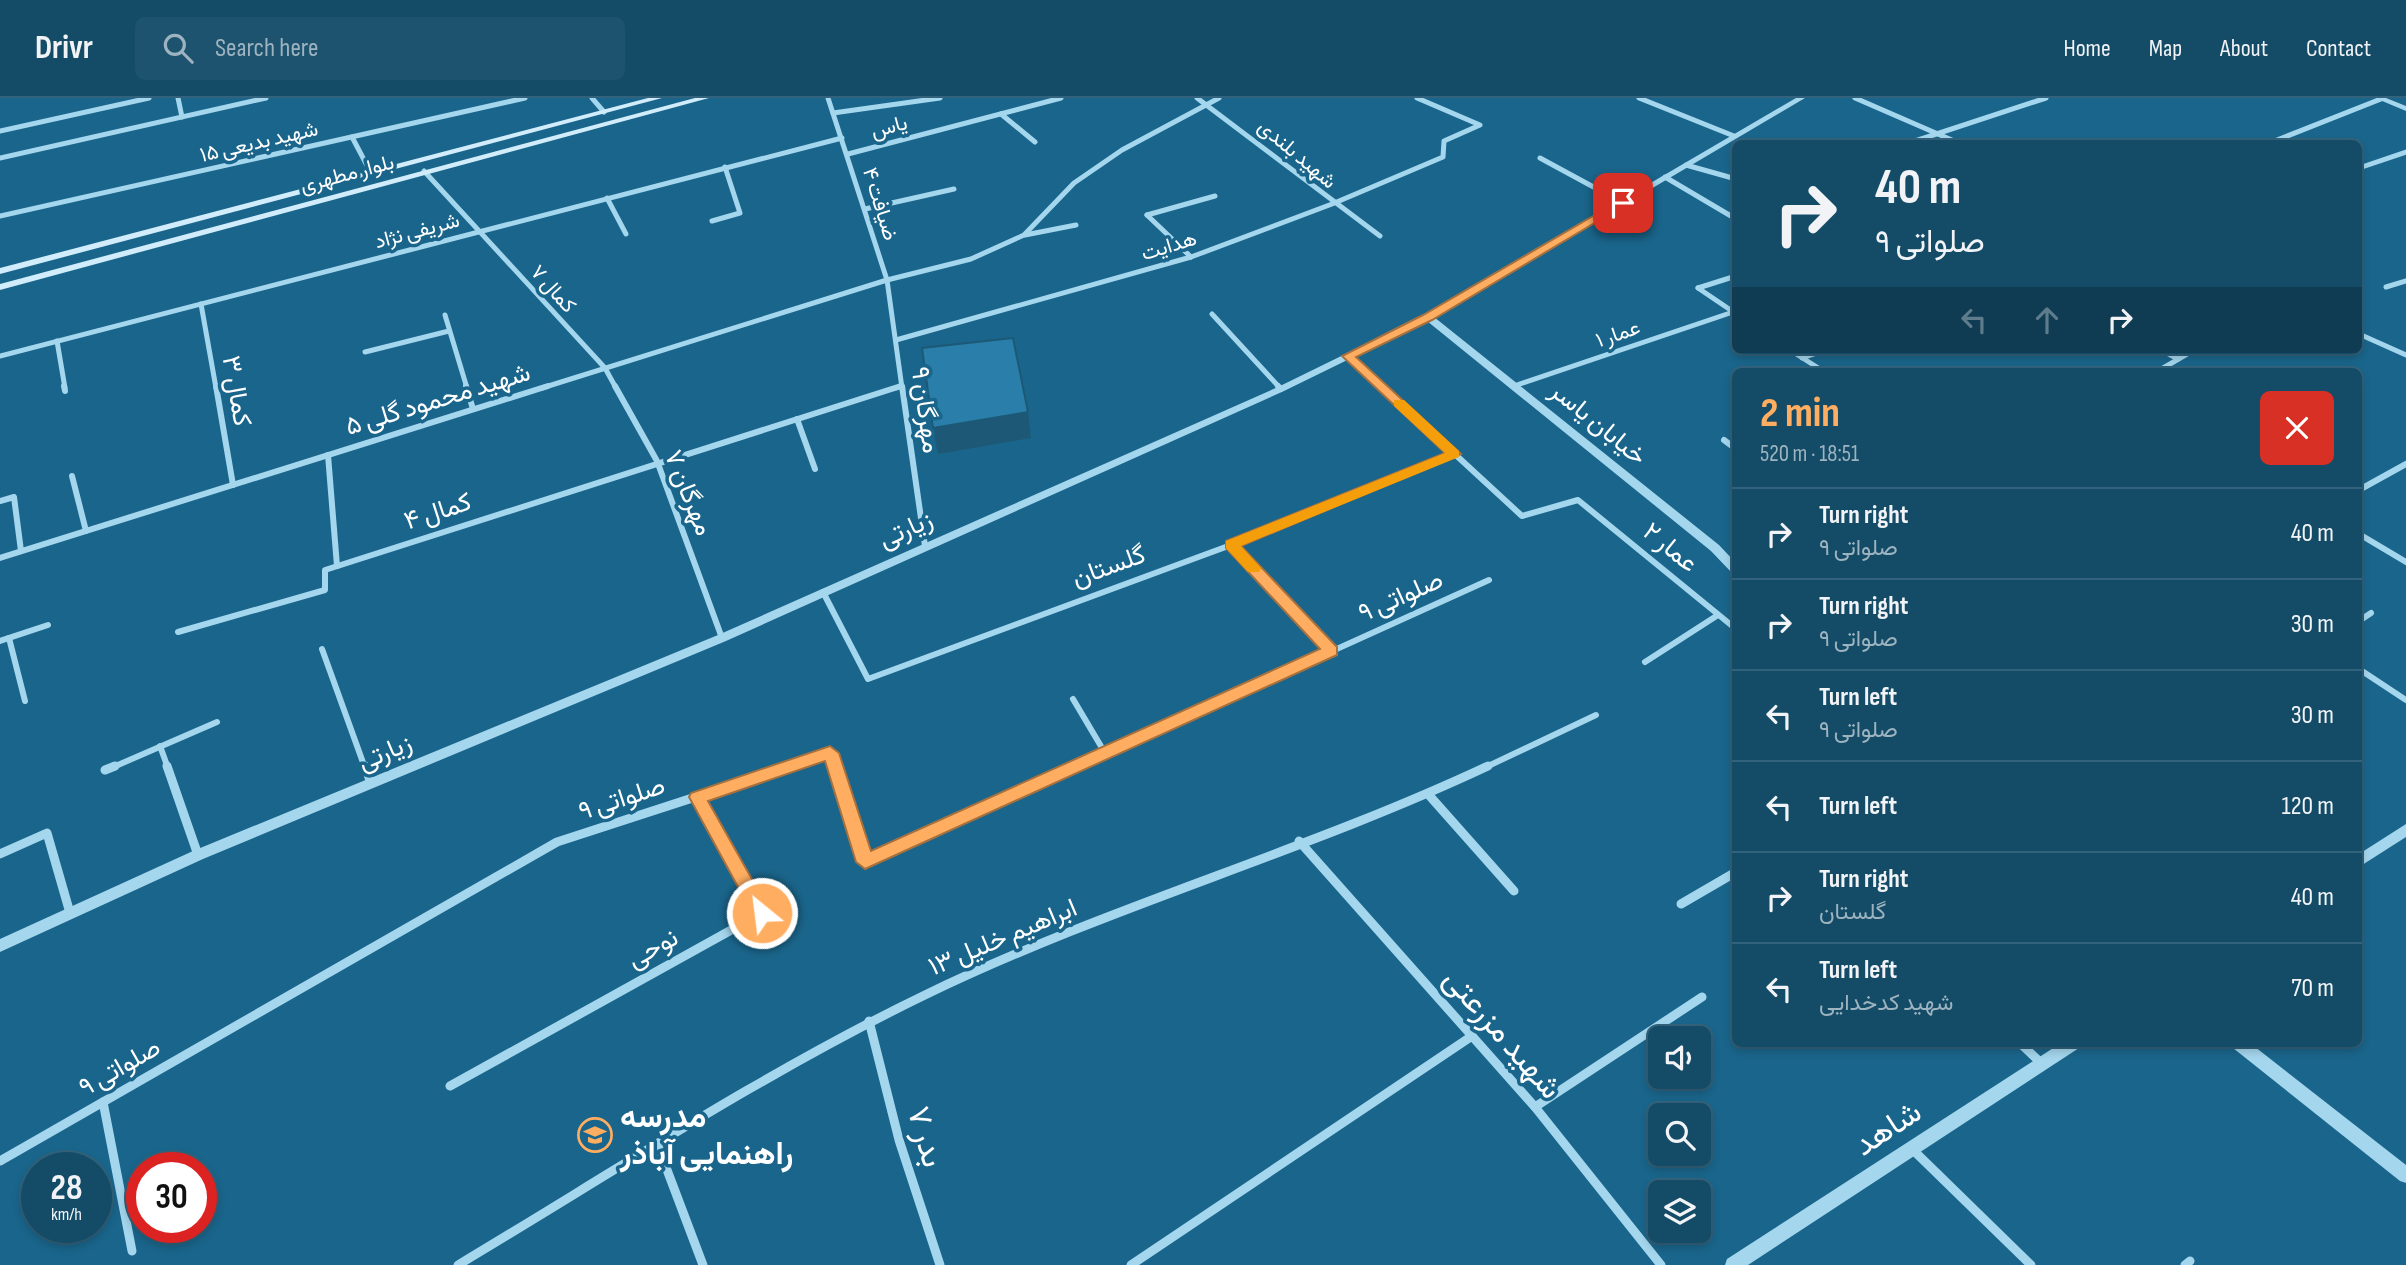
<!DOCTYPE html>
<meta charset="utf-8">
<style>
:root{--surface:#144c68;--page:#1d536e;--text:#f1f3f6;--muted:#9db4c0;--line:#33637c;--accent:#ffae61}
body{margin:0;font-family:"Sofia Sans Condensed",Vazirmatn,sans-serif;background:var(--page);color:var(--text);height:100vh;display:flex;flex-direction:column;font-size:26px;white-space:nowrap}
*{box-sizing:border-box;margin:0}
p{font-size:23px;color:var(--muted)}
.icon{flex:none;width:38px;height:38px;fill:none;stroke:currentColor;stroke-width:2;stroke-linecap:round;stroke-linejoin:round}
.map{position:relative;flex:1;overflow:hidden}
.details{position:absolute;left:1732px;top:270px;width:630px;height:679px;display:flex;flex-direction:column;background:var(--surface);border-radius:10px;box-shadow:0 4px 10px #0003,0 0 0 2px var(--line)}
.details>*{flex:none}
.guide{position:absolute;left:1732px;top:42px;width:630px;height:214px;border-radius:10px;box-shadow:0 4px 10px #0003,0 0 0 2px var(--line);background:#144c68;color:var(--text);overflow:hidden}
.tools{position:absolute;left:1648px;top:928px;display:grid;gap:14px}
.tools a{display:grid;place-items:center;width:63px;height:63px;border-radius:10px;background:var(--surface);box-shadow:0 4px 10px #0003,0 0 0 2px var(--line);font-size:35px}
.speed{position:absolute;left:21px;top:1054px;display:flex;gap:14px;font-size:35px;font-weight:700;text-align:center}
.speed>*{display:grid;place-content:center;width:91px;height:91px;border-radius:50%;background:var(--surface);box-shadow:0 4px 10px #0003,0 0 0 2px var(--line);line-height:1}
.speed small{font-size:18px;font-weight:400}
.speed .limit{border:10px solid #d22;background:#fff;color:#111}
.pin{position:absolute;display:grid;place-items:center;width:60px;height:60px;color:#fff;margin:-30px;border-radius:14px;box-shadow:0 4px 10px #0006}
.me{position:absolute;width:77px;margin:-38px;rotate:331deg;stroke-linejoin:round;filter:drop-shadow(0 0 5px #0008)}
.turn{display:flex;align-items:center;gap:24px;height:147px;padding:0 28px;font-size:32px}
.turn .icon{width:91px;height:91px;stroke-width:2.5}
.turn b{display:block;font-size:49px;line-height:60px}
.lanes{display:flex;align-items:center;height:66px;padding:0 28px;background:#0003;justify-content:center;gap:35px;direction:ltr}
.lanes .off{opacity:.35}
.round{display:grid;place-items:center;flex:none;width:74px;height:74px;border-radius:10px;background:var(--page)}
.head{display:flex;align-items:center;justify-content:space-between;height:119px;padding:0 28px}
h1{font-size:42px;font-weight:700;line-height:52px;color:var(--accent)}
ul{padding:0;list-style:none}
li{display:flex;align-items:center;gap:21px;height:91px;padding:0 28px;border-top:2px solid var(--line)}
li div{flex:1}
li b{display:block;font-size:26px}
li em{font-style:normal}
header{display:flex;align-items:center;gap:42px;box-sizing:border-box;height:98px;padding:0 35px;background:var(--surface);border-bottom:2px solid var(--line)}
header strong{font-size:33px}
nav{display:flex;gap:38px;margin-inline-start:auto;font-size:24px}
.search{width:490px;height:63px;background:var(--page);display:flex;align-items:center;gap:18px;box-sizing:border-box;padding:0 24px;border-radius:10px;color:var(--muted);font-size:26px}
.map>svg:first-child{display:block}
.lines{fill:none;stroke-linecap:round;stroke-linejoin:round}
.minor-far2{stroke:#a4d6ed;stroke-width:5}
.minor-far1{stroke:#a4d6ed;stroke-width:6}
.minor{stroke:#a4d6ed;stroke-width:9}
.tertiary{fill:#a4d6ed;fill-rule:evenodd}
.secondary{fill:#d1ecfa;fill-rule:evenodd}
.shaded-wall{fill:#1d5976}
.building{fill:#297fa9;stroke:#1d5976;stroke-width:2}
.route{fill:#ffae61;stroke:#a6713f;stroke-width:2}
.slow{fill:#f59e0b}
.labels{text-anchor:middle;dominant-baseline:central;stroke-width:7;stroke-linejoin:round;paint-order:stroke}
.far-street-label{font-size:21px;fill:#fff;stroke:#1a658b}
.street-label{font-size:26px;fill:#fff;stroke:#1a658b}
.near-street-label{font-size:32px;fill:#fff;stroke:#1a658b}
.near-poi-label{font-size:32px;font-weight:bold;fill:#fff;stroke:#1a658b;text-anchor:start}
</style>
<header>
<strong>Drivr</strong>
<div class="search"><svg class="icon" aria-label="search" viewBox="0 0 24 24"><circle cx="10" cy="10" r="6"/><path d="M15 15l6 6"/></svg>Search here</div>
<nav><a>Home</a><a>Map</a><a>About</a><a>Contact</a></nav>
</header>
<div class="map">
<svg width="2406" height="1167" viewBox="0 0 2406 1167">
<rect width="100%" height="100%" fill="#1a658b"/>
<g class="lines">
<g class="minor-far2">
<path d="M178 0 182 19"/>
<path d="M592 0 604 14"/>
<path d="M828 0 887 182 902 290"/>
<path d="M1197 0 1380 138"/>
<path d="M1639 0 1734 38"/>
<path d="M1855 0 1961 46"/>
<path d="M833 15 940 0"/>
<path d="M1001 16 1035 44"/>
<path d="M0 33 149 0"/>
<path d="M352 39 371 75"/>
<path d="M1906 46 2046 0"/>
<path d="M2267 46 2381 1"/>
<path d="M848 56 1061 0"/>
<path d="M0 60 266 0"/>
<path d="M1540 60 1623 105"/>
<path d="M1686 67 1736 81"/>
<path d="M2359 70 2406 54"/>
<path d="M424 73 605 270 616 290"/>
<path d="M1665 79 1736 121"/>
<path d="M607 100 626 136"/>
<path d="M865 111 954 91"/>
<path d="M1147 117 1215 98"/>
<path d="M1147 117 1191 159"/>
<path d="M0 118 525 0"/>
<path d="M712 123 740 115 725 69"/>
<path d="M1025 137 1076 127"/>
<path d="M2386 189 2406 183"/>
<path d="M1698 190 1735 215"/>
<path d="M1698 190 1736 178"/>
<path d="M201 206 216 290"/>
<path d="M1212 216 1280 290"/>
<path d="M445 217 467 290"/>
<path d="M2359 236 2406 257"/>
<path d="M896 242 1191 159 1332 106 1443 59 1444 43 1480 27 1417 0"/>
<path d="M57 243 65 290"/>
<path d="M1790 252 1823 273"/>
<path d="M2161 252 2178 261"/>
<path d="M365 254 449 233"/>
<path d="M0 258 842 40"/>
<path d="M1348 258 1383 290"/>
<path d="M1802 260 1826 252"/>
<path d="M2158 273 2194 252"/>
<path d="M1514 288 1733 214"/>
<path d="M542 290 887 182 971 161 1024 137 1074 85 1122 52 1219 0"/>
<path d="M896 290 902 288"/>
</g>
<g class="minor-far1">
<path d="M64 288 65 293"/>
<path d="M216 288 233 387"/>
<path d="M466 288 473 311"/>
<path d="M615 288 657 363 722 540"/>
<path d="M902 288 925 448"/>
<path d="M1278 288 1281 291"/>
<path d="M1381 288 1522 418 1578 402 1736 531"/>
<path d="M797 321 815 371"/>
<path d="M1724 342 1736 351"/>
<path d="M328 357 337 468"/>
<path d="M72 378 86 433"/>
<path d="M2359 392 2406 366"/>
<path d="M0 403 14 399 21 453"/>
<path d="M2359 436 2406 464"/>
<path d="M1231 447 1331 553"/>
<path d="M0 460 548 288"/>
<path d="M823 494 868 581 1231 447 1454 356"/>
<path d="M2359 523 2371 515"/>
<path d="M178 534 325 492V472L901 288"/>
<path d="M9 540 25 603"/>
<path d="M0 543 48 527"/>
<path d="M322 551 365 670"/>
<path d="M1645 564 1718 517"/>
<path d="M2359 571 2406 602"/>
<path d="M1073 601 1105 655"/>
<path d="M160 648 168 670"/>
<path d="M111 670 217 624"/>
<path d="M785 670 830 655 835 670"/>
<path d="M1074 670 1489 482"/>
<path d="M1484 670 1596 617"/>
</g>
<g class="minor">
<path d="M167 668 198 757"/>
<path d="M365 668 371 685"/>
<path d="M834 668 865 764 1078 668"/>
<path d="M105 672 115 668"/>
<path d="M1428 696 1514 793"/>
<path d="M1299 743 1535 1009 1661 1167"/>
<path d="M0 756 47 735 70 815"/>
<path d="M1681 806 1736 774"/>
<path d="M869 923 899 1042 940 1167"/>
<path d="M2020 945 2041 965"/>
<path d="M450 988 762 815 698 700"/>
<path d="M103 1004 132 1153"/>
<path d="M1535 1009 1702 899"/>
<path d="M658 1048 703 1167"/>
<path d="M1911 1050 2031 1167"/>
<path d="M0 1063 557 744 791 668"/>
<path d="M458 1167C612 1075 765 974 927 896 1109 808 1305 754 1488 668"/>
<path d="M1131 1167 1472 938"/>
<path d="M2185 1167 2190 1163"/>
</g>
<g class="tertiary">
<path d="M1796 0H1805L1434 219 1719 447 1736 465V476L1732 475 1711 453 1427 223 1284 293 726 543 203 761 0 854V841L193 753 718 537 1278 289 1425 217Z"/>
<path d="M2375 0H2386L2406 8V13Z"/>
<path d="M2406 726V739L2359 769V756Z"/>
<path d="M2061 945H2082L2079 950 1748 1167H1725L1727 1161Z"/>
<path d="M2230 945H2250L2406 1067V1085L2400 1083 2233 950Z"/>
</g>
<g class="secondary">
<path d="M648 0H662L0 176V170Z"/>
<path d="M695 0H709L0 192V186Z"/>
</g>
</g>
<path class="shaded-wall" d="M1028 314 1031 340 938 356 933 330Z"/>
<path class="building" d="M1013 240 1028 314 933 330 922 250Z"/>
<path class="route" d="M1619 103 1628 105 1432 222 1356 259 1461 356 1241 448 1337 549V557L865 771 856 764 825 663 708 703 771 815 768 820H755L689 699 691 695 830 648 839 655 871 753 1320 551 1226 450V443L1445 355 1342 258 1423 217Z"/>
<path class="slow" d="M1394 302H1404L1459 353V359L1241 448 1261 470 1259 474H1248L1226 450V443L1445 355 1394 308Z"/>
<defs>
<g id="school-ring" transform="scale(1.75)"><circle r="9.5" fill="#1a658b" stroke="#ffae61" stroke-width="1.5"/><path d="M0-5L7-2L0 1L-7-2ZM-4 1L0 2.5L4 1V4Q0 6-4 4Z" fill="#ffae61"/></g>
</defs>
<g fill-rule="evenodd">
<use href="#school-ring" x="595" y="1037"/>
</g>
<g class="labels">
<g class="far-street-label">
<text transform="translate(889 29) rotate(-15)">یاس</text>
<text transform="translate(259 44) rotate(-13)">شهید بدیعی ۱۵</text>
<text transform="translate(1297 56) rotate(40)">شهید بلندی</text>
<text transform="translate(347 76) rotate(-15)">بلوار مطهری</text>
<text transform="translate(880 106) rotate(73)">ضیافت ۴</text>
<text transform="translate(417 133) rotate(-15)">شریفی نژاد</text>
<text transform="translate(1169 148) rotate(-17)">هدایت</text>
<text transform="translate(553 191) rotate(48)">کمال ۷</text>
<text transform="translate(1618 236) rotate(-19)">عمار ۱</text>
</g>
<g class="street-label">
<text transform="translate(236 293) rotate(80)">کمال ۳</text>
<text transform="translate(438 302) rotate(-17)">شهید محمود گلی ۵</text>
<text transform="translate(925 312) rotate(82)">مهرگان ۹</text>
<text transform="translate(1598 326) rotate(39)">خیابان یاسر</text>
<text transform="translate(688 395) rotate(68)">مهرگان ۷</text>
<text transform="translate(438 414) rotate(-18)">کمال ۴</text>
<text transform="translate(906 432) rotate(-24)">زیارتی</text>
<text transform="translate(1670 450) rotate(39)">عمار ۲</text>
<text transform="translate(1109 469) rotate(-20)">گلستان</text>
<text transform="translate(1401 499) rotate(-24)">صلواتی ۹</text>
<text transform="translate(385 655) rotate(-23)">زیارتی</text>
<text transform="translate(622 701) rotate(-18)">صلواتی ۹</text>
<text transform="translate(1003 840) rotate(-23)">ابراهیم خلیل ۱۳</text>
<text transform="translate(653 851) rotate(-29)">نوحی</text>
<text transform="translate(120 970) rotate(-30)">صلواتی ۹</text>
</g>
<g class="near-street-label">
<text transform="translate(1502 936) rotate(49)">شهید مزرعتی</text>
<text transform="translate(1888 1031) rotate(-33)">شاهد</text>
<text transform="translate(925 1039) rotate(74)">بدر ۷</text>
</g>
<g class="near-poi-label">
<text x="620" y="1019">مدرسه<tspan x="620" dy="37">راهنمایی آباذر</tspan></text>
</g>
</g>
</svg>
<div class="tools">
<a><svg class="icon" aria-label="sound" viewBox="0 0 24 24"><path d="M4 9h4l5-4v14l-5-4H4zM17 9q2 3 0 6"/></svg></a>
<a><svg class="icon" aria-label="search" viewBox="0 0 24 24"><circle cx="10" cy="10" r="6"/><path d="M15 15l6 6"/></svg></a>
<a><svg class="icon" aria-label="layers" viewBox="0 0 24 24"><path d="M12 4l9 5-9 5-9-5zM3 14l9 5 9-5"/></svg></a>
</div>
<div class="speed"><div>28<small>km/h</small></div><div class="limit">30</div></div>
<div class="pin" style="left:1623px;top:105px;background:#d93025"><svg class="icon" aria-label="arrive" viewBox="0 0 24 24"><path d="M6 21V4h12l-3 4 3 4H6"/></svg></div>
<svg class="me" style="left:762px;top:815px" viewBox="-20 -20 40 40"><circle r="17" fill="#ffae61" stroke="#fff" stroke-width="3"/><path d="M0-11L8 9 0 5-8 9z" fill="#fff"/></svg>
<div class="guide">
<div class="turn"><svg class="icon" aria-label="right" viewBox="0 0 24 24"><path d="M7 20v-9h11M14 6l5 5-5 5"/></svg><div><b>40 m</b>صلواتی ۹</div></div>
<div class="lanes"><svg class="icon off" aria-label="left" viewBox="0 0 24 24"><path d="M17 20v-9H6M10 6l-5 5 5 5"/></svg><svg class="icon off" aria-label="ahead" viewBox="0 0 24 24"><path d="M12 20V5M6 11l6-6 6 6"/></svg><svg class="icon" aria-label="right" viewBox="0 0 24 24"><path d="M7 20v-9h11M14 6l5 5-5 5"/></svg></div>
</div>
<section class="details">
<div class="head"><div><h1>2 min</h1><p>520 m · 18:51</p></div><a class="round" style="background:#d93025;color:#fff"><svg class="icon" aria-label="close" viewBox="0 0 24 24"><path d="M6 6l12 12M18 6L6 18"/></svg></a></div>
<ul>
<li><svg class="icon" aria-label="right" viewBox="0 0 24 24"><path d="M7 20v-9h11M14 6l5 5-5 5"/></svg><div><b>Turn right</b><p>صلواتی ۹</p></div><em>40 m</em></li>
<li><svg class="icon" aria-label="right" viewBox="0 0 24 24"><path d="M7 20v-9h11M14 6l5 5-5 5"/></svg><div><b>Turn right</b><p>صلواتی ۹</p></div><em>30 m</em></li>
<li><svg class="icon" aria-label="left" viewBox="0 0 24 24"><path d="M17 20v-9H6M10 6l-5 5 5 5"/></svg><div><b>Turn left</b><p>صلواتی ۹</p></div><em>30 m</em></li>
<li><svg class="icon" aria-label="left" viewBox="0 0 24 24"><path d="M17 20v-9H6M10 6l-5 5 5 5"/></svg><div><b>Turn left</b></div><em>120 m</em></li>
<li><svg class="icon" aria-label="right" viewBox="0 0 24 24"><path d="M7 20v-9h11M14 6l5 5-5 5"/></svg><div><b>Turn right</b><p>گلستان</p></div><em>40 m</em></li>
<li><svg class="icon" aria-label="left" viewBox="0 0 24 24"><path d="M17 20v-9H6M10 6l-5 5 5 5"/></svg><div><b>Turn left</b><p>شهید کدخدایی</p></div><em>70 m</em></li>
</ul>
</section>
</div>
